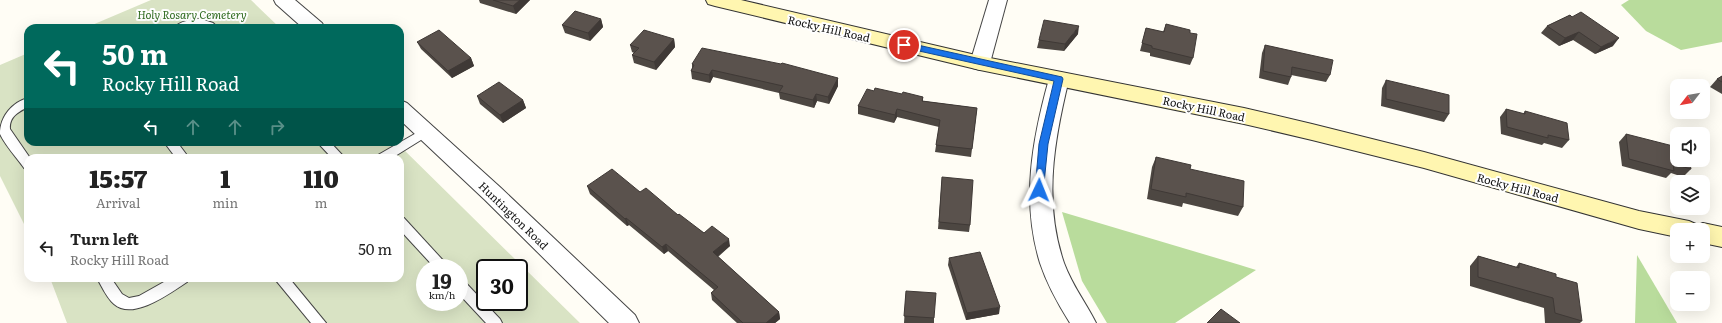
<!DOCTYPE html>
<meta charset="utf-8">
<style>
:root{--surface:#fff;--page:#f6f6f6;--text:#222;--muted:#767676}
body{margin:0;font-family:Literata,serif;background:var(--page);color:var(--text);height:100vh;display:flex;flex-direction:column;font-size:15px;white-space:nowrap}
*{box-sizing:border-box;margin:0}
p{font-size:13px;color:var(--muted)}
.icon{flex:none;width:22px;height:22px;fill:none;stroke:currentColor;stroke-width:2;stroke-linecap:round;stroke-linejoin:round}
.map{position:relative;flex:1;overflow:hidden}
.sheet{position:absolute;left:24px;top:154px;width:380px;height:128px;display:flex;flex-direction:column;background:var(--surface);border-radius:12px;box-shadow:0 4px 16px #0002}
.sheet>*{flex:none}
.banner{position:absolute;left:24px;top:24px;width:380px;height:122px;border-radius:12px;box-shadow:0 4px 16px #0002;background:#00695c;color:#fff;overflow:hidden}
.needle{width:26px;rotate:239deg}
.buttons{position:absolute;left:1670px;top:79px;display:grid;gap:8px}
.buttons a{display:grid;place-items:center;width:40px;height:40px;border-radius:8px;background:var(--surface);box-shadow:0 4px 16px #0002;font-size:20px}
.speed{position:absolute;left:416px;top:259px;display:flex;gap:8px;font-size:20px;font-weight:700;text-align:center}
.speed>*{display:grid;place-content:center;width:52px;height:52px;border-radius:50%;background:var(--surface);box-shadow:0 4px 16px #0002;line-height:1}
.speed small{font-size:10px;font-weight:400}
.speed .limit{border:2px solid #111;border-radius:6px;background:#fff;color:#111}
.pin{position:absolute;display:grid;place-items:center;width:34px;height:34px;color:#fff;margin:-17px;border:2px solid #fff;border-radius:50%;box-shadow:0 1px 4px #0007}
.me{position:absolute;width:44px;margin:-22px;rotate:2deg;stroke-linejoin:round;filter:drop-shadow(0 0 3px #0008)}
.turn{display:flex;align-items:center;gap:14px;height:84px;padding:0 12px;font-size:18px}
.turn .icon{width:52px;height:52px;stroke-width:2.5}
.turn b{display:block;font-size:28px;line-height:34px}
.lanes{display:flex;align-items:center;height:38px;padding:0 12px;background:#0003;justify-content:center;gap:20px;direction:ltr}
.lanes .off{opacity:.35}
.eta{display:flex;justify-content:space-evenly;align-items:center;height:68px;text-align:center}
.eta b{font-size:24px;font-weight:800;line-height:28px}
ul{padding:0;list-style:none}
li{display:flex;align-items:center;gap:12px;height:52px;padding:0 12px}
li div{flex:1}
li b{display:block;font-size:15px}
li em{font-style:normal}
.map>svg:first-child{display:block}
.forest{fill:#b9dc9c}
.cemetery{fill:#d9e3c4;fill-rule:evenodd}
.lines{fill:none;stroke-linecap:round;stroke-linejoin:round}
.lane-casing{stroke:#444;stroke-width:2}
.street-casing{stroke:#444;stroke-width:2}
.secondary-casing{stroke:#333;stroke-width:2}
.lane{fill:#fff;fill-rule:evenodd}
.street{fill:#fff;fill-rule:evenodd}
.secondary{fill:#fff6b0;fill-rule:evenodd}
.wall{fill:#4d4742}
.shaded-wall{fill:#3f3936}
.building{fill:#5a524d;stroke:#3f3936}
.route{fill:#1a73e8;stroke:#114b97}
.labels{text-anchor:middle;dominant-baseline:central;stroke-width:4;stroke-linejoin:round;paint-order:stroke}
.park-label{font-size:11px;font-style:italic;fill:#2f6b1f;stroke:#fff}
.street-label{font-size:11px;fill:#111;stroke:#fff}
</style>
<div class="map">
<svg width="1722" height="323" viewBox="0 0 1722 323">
<rect width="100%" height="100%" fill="#fffdf5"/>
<g class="forest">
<path d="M1629 0H1722V42L1681 50 1646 31 1621 5Z"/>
<path d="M1062 212 1240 265 1256 270 1175 323H1107L1082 281Z"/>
<path d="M1637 255 1677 323H1635Z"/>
</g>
<g class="cemetery">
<path d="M151 0H251L280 28H85Z"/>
<path d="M28 53V142H396L580 323H67L50 278H400V158H28V232L0 176V65ZM425 268H459V302H425ZM485 268H519V302H485Z"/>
</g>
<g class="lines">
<g class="lane-casing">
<g id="lane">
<path d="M201 19 213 23 218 28H206L201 26 174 28C179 21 193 19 201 19Z"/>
<path d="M28 98V107C18 112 9 117 10 129L30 158H28V170L24 168C17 158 5 145 0 134 0 116 13 102 28 98Z"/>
<path d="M425 128 429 129 431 132 429 135 392 158H376L378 155Z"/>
<path d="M164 142H177L189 158H176Z"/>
<path d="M317 142H330L345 158H332Z"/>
<path d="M400 217 404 218 450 268H435L400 230Z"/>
<path d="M97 278H111L122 294 129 298 139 296 171 278H189L187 282C170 293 133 321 114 304 107 298 102 287 97 278Z"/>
<path d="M274 278H289L326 323H311Z"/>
<path d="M459 279 464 281 500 319 502 323H486L459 294Z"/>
</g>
</g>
<g class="street-casing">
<g id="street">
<path d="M274 0H295L322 23 325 28H303L276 4Z"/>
<path d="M989 0H1007L990 63 987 68 980 70 973 68 970 63Z"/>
<path d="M1059 72 1066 74 1069 79C1054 140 1043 202 1064 263 1072 285 1086 303 1096 323H1070C1058 304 1047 284 1040 263 1021 201 1032 140 1049 79L1052 74Z"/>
<path d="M400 100 407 103 501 188 635 315 639 323H609L485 200 400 120Z"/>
</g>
</g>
<g class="secondary-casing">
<path id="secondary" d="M706 0H741L980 56 1244 108 1312 124 1424 152 1639 211 1689 221 1698 225 1703 223 1722 227V247L1703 243V230H1677V237L1639 229 1424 168 1312 140 1244 124 980 70 715 6 708 4Z"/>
</g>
<use href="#lane" class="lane"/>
<use href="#street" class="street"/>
<use href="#secondary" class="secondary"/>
</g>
<g class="wall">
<path d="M479 0H530L516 14 480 3Z"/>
<path d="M1570 15 1613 46 1595 54 1573 40 1559 46 1541 33 1547 26Z"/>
<path d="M601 19 603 27 590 41 565 33 562 25Z"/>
<path d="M1166 24 1190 33 1193 58 1190 65 1150 56V53L1140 51 1146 28 1163 32Z"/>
<path d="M1078 34 1064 51 1037 48 1039 40Z"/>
<path d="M674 39 675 47 656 70 634 63 632 55 634 53 632 52 630 45Z"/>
<path d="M417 42 471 58 474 66 452 78 421 49Z"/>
<path d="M1265 45 1330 75 1326 82 1291 75V77L1288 85 1259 78 1262 53Z"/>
<path d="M692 64 838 78V86L829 104 817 101 814 108 780 99 779 93 713 77 710 83 692 79 691 71 692 68Z"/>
<path d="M1722 76V94L1710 87 1717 79Z"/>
<path d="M1386 80 1449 114 1444 122 1381 106 1382 88Z"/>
<path d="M902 94 923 97V101L977 108 971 157 935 152 939 127 897 117 894 123 858 114V106Z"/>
<path d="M477 96 523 100 526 108 503 123 480 104Z"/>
<path d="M1506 109 1523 114 1525 111 1569 140 1562 148 1544 143 1542 145 1501 134 1500 117Z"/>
<path d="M1626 134 1691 169 1683 177 1671 173 1666 178 1622 166 1619 142Z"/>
<path d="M1156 157 1190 169 1243 207 1238 216 1183 203 1182 207 1147 199 1152 167Z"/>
<path d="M942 177 970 225 969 232 938 229Z"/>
<path d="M587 186 640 192 678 215 704 233 730 246 718 257 779 312 780 319 775 323H737L712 300 711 293 714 290 668 251 664 254 629 225 627 226 590 194Z"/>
<path d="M1478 256 1516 267 1519 263 1556 277 1582 321 1580 323H1545L1544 308 1470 286V266Z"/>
<path d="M949 258 999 314 966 320 948 265Z"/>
<path d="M906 291 934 318V323H904Z"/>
</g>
<g class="shaded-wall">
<path d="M520 0H530L516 14 513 6Z"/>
<path d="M601 19 603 27 590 41 588 33Z"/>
<path d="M1079 26 1078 34 1064 51 1065 44Z"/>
<path d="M1579 32 1573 40 1559 46 1565 38Z"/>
<path d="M1619 38 1613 46 1595 54 1601 47Z"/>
<path d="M674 39 675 47 656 70 654 62Z"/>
<path d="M471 58 474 66 452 78 448 71Z"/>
<path d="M712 70 713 77 710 83 709 75Z"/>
<path d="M838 78V86L829 104 828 97Z"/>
<path d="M816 94 817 101 814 108 813 100Z"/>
<path d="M523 100 526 108 503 123 500 115Z"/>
<path d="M897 109V117L894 123 895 115Z"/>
<path d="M626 218 629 225 627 226 625 219Z"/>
<path d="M729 239 730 246 714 259 713 252Z"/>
<path d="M666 244 668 251 664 254 662 247Z"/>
<path d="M1000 307 999 314 966 320 967 313Z"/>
<path d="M779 312 780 319 775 323H766Z"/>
</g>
<g class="building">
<path d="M493 0H520L513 6Z"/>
<path d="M575 11 601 19 588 33 562 25Z"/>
<path d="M1581 12 1619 38 1601 47 1579 32 1565 38 1547 26 1570 15 1572 17Z"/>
<path d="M1044 20 1079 26 1065 44 1039 40Z"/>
<path d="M1166 24 1190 30V33L1197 34 1193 58 1152 48V46L1142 43 1146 28 1164 32Z"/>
<path d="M439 30 471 58 448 71 417 42Z"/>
<path d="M644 30 674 39 654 62 632 55 639 48 630 45Z"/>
<path d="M1265 45 1333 60 1330 75 1292 67 1291 77 1263 71Z"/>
<path d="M702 48 781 64 782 63 838 78 828 97 816 94 813 100 779 92 783 86 712 70 709 75 691 71 694 65 692 64Z"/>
<path d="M1722 76V82L1717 79Z"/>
<path d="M1386 80 1449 95V114L1386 99Z"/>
<path d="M499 82 523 100 500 115 477 96Z"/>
<path d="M875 88 902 94 903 92 923 97 922 101 977 108 972 149 936 145 940 120 897 109 895 115 858 106 867 89 874 91Z"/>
<path d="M1506 109 1525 114V111L1567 123 1569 140 1548 135V138L1507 127Z"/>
<path d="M1626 134 1677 147V160H1689L1691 169 1673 164 1674 171 1629 159Z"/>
<path d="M1156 157 1191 165 1190 169 1244 181 1243 207 1186 193V197L1151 189Z"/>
<path d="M612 169 640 192 646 188 678 215 679 214 704 233 712 226 729 239 713 252 779 312 766 323H743L711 293 718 287 666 244 662 247 626 218 625 219 587 186Z"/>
<path d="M942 177 973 180 970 225 939 222Z"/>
<path d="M980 252 1000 307 967 313 949 258Z"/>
<path d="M1478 256 1519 268V263L1556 274V277L1577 283 1582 321 1555 313 1553 298 1478 277Z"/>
<path d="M906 291 936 293 934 318 904 316Z"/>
<path d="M1221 309 1240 323H1207Z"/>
</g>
<path class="route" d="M904 42 1062 77 1063 79 1048 144 1043 193 1039 194 1035 190 1039 144 1054 81 901 47 899 45Z"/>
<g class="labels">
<g class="park-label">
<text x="192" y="14">Holy Rosary Cemetery</text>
</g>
<g class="street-label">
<text transform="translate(829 28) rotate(13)">Rocky Hill Road</text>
<text transform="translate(1204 108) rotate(12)">Rocky Hill Road</text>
<text transform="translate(1518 187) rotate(15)">Rocky Hill Road</text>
<text transform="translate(514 215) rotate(44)">Huntington Road</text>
</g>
</g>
</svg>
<div class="buttons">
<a><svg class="needle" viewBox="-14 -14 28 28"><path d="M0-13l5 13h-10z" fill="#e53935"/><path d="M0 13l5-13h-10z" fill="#767676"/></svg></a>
<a><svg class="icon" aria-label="sound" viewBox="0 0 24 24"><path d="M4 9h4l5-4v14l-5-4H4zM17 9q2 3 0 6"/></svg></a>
<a><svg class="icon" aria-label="layers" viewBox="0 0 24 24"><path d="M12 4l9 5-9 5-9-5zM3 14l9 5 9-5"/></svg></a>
<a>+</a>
<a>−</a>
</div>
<div class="speed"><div>19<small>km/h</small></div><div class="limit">30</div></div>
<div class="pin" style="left:904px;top:45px;background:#d93025"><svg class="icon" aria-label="arrive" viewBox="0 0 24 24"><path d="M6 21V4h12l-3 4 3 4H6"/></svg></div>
<svg class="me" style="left:1039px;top:190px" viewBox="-20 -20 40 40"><path d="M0-17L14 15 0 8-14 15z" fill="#1a73e8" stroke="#fff" stroke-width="4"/></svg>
<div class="banner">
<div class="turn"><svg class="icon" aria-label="left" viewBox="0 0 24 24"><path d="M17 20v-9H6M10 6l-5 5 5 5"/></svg><div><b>50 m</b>Rocky Hill Road</div></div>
<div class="lanes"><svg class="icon" aria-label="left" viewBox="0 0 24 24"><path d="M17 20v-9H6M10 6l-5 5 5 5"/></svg><svg class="icon off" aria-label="ahead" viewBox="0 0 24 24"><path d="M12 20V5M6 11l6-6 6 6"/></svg><svg class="icon off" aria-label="ahead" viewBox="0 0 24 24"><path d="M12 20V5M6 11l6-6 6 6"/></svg><svg class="icon off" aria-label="right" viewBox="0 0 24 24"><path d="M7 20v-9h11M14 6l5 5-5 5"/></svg></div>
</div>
<section class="sheet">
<div class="eta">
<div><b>15:57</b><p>Arrival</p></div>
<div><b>1</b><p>min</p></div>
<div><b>110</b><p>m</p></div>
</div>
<ul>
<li><svg class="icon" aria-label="left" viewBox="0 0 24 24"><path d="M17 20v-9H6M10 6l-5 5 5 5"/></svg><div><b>Turn left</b><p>Rocky Hill Road</p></div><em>50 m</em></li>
</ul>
</section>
</div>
